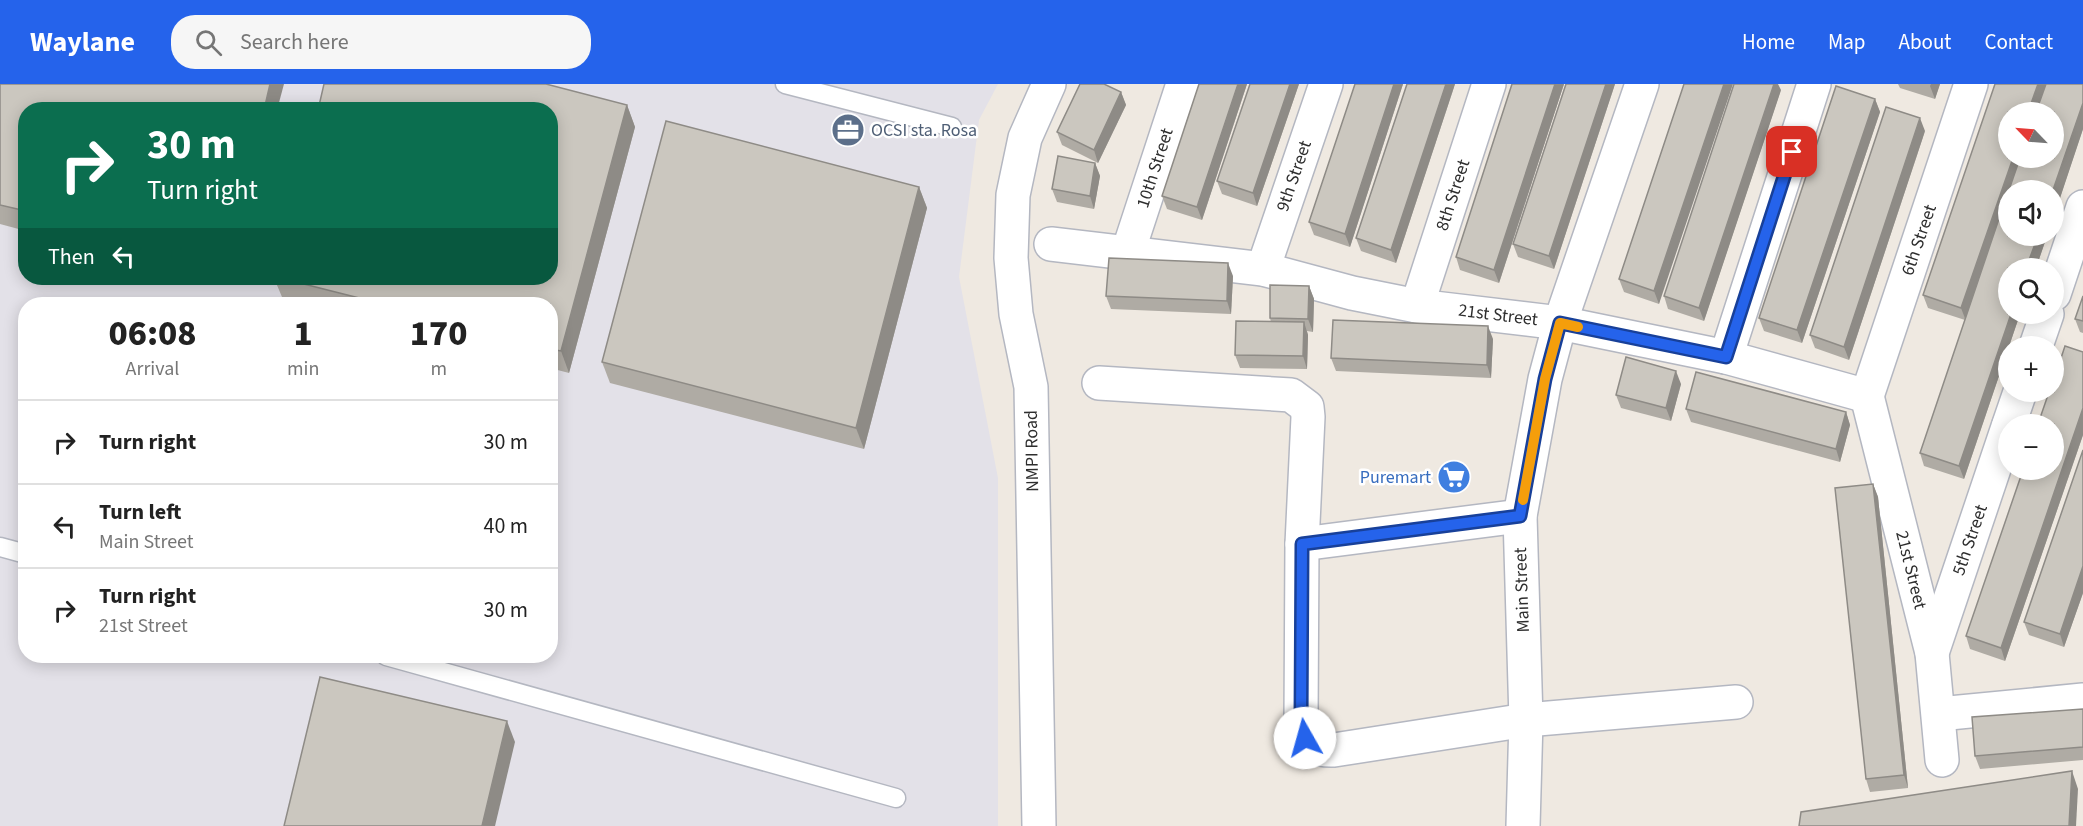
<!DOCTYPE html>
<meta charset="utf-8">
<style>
:root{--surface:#fff;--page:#f6f6f6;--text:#222;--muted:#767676;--line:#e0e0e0;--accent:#2563eb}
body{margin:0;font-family:"Source Sans 3",sans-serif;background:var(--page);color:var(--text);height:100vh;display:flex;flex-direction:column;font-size:22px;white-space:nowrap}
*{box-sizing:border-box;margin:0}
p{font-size:20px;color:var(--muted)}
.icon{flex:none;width:33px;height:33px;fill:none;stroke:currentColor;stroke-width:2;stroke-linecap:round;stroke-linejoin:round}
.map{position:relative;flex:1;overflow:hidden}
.sheet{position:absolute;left:18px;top:213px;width:540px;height:366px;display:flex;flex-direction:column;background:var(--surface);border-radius:24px;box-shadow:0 3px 15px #0003}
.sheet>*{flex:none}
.banner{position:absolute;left:18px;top:18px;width:540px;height:183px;border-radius:24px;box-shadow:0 3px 15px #0003;background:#0b6e4f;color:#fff;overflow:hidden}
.needle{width:39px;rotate:295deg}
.controls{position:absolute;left:1998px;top:18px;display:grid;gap:12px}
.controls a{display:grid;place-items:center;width:66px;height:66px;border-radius:50%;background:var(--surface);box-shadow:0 3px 15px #0003;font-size:30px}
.pin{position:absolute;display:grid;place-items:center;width:51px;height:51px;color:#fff;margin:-26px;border-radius:12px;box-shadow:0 3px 9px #0006}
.me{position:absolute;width:66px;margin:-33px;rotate:353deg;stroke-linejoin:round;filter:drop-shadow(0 0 4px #0008)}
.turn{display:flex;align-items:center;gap:21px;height:126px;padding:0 30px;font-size:27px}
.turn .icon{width:78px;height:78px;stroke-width:2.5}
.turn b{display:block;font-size:42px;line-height:51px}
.then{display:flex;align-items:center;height:57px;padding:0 30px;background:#0003;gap:12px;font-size:22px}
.eta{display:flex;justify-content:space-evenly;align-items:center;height:102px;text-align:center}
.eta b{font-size:36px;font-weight:800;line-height:42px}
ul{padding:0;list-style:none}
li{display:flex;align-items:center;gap:18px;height:84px;padding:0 30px;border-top:2px solid var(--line)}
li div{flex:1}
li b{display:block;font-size:22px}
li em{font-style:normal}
header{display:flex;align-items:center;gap:36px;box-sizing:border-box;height:84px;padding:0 30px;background:var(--accent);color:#fff}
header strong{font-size:28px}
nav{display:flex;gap:33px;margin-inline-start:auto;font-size:21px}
.search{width:420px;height:54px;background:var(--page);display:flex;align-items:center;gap:15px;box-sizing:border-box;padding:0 21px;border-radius:24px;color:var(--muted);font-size:22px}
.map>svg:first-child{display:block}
.industrial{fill:#e3e1e8;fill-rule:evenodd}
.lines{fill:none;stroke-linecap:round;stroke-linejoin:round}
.service-casing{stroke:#b4b7c1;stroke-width:21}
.minor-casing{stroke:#b4b7c1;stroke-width:36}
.service{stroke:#fff;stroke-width:18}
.minor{stroke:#fff;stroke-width:33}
.wall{fill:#afaba4}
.shaded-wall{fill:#8e8b86}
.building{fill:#cbc7bf;stroke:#8e8b86;stroke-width:1.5}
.route-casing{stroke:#184099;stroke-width:15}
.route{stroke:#2563eb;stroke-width:10}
.slow{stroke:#f59e0b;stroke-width:10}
.labels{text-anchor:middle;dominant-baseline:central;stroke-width:5;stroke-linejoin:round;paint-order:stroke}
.service-label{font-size:18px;fill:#4e5e75;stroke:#fff;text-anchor:start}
.street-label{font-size:18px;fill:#2e2e2e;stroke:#fff}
.shop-label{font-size:18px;fill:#366cbe;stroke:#fff;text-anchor:end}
</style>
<header>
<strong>Waylane</strong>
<div class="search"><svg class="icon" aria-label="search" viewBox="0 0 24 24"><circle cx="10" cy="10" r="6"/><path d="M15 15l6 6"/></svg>Search here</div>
<nav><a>Home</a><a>Map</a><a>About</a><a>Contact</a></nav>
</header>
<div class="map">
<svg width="2083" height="742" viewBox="0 0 2083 742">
<rect width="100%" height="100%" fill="#efe9e1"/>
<path class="industrial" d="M0 0H998L979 36 959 193 998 394V742H0ZM26 26H550V194H26ZM26 220H550V572H26Z"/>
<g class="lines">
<g class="service-casing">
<g id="service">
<path d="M785 0 952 43"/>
<path d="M0 463 26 470"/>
<path d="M386 572 896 714"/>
</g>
</g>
<g class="minor-casing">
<g id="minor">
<path d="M1051 160 1263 185 1352 209 1417 222 1560 239 1726 273 1867 312"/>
<path d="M1128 168 1183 0"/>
<path d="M1263 185 1326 0"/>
<path d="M2054 210 2083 123"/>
<path d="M1417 222 1489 0"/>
<path d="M2036 262 2047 230"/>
<path d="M1726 273 1814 0"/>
<path d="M1099 299 1291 311 1307 323 1308 333 1302 460 1301 636C1306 659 1309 667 1334 666L1526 636 1736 618"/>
<path d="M1867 312 1932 569 1942 676"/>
<path d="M1867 312 1971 0"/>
<path d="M2009 340 2020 308"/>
<path d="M1302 460 1520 432"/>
<path d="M1932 569 2008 343"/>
<path d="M1939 630 2083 616"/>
<path d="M1039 742 1031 303 1016 230 1011 174 1013 111 1025 54 1049 0"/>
<path d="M1523 742 1526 636 1520 432 1545 295 1560 239 1642 0"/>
</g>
</g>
<use href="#service" class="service"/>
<use href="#minor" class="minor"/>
</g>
<g class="wall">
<path d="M0 0 26 26V147L0 140Z"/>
<path d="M1199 0H1247L1202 136 1167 125 1162 112Z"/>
<path d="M1250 0H1299L1257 122 1222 110 1217 97Z"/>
<path d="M1355 0H1403L1350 163 1314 151 1309 138Z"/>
<path d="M1407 0H1455L1396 179 1361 167 1356 154Z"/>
<path d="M1512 0H1564L1499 199 1460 186 1456 173Z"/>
<path d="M1566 0H1615L1554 185 1518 173 1513 160Z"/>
<path d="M1684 0 1659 220 1624 208 1619 195Z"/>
<path d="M1898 0H1940L1935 15 1900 4Z"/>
<path d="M2083 0V45L2054 132 2008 152H2047L2036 184H2008V230H2020L1964 395 1924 382 1920 369 1965 236 1928 224 1923 211Z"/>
<path d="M1781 6 1704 237 1668 225 1664 212Z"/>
<path d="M1121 8 1126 21 1098 79 1062 61 1057 48Z"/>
<path d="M1875 15 1880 28 1802 259 1764 247 1759 234Z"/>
<path d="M627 21 635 43 569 289 550 284V220H310L282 213 274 194H550Z"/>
<path d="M1925 47 1849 276 1815 264 1810 251Z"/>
<path d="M1095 79 1100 92 1094 125 1057 118 1052 105Z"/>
<path d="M919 103 927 124 864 365 610 299 602 278Z"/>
<path d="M1233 192 1231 230 1111 225 1106 212Z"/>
<path d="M202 194H232L230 201Z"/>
<path d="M1309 202 1314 215 1313 248 1307 247 1308 251 1307 285 1240 284 1235 271 1271 238 1270 234Z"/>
<path d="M2083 212V249L2080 248 2075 235Z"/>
<path d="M1493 255 1491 294 1336 287 1331 274Z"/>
<path d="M2083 268V351L2005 577 1970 565 1966 552Z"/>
<path d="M1681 300 1671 337 1621 324 1616 311Z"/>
<path d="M1686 325 1846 328 1850 341 1840 378 1691 338Z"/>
<path d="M2083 366V509L2064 563 2029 551 2024 538Z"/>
<path d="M1873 400 1878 413 1908 704 1870 708 1866 695Z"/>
<path d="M2083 625V676L1980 685 1975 672Z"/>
</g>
<g class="shaded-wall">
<path d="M270 0H284L277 26H264Z"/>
<path d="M1238 0H1247L1202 136 1197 123Z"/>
<path d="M1290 0H1299L1257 122 1253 109Z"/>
<path d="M1394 0H1403L1350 163 1345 150Z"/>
<path d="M1446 0H1455L1396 179 1391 166Z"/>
<path d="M1555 0H1564L1499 199 1494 186Z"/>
<path d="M1606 0H1615L1554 185 1549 172Z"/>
<path d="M1724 0H1733L1659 220 1654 207Z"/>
<path d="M1774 0H1778L1781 6 1704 237 1699 224Z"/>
<path d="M1931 0H1940L1935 15 1930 2Z"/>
<path d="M2038 0H2047L2037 28H2028Z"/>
<path d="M1121 8 1126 21 1098 79 1094 66Z"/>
<path d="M1875 15 1880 28 1802 259 1797 246Z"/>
<path d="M2083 19V45L2054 132 2053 106Z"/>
<path d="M627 21 635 43 569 289 561 267Z"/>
<path d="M1920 34 1925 47 1849 276 1844 263Z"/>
<path d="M2013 74H2022L2010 106H2008V112L1966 237 1961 224Z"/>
<path d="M1095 79 1100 92 1094 125 1090 112Z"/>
<path d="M919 103 927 124 864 365 856 344Z"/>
<path d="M2038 152H2047L2036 184H2026Z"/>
<path d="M1228 179 1233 192 1231 230 1227 217Z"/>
<path d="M227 194H232L230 201Z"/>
<path d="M1309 202 1314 215 1313 248 1308 235Z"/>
<path d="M2011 230H2020L1964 395 1959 382Z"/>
<path d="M1304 238 1308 251 1307 285 1303 272Z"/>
<path d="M1488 242 1493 255 1491 294 1487 281Z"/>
<path d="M1676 287 1681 300 1671 337 1666 324Z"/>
<path d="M2083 324V351L2005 577 2001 564Z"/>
<path d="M1846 328 1850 341 1840 378 1836 365Z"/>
<path d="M1873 400 1878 413 1908 704 1904 691Z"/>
<path d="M2083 482V509L2064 563 2060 550Z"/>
<path d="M507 637 515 658 495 742H482Z"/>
<path d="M2072 687 2078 705 2076 742H2069Z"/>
</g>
<g class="building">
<path d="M0 0H270L264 26H26V127L0 121Z"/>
<path d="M324 0H546L627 21 561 267 550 265V220H383L280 194H550V26H318Z"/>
<path d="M1080 0H1104L1121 8 1094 66 1057 48Z"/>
<path d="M1199 0H1238L1197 123 1162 112Z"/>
<path d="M1250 0H1290L1253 109 1217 97Z"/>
<path d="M1355 0H1394L1345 150 1309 138Z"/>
<path d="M1407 0H1446L1391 166 1356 154Z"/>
<path d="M1512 0H1555L1494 186 1456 173Z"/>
<path d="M1566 0H1606L1549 172 1513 160Z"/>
<path d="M1684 0H1724L1654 207 1619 195Z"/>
<path d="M1734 0H1774L1699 224 1664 212Z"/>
<path d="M1995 0H2038L2028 28H2008V74H2013L1961 224 1923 211Z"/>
<path d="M2046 0H2083V19L2053 106H2009L2020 74H2054V28H2036Z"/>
<path d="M1836 2 1875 15 1797 246 1759 234Z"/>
<path d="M1886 23 1920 34 1844 263 1810 251Z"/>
<path d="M666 37 919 103 856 344 602 278Z"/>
<path d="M1058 72 1095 79 1090 112 1052 105Z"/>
<path d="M2008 108V152H2038L2026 184H2008V230H2011L1959 382 1920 369Z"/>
<path d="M1109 174 1228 179 1227 217 1106 212Z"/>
<path d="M1270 201 1309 202 1308 235 1270 234Z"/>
<path d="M2083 212V237L2075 235Z"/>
<path d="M1333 236 1488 242 1487 281 1331 274Z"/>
<path d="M1236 237 1304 238 1303 272 1235 271Z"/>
<path d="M2065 262 2083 268V324L2001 564 1966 552 2023 386H2054V340H2038L2049 308H2054V295Z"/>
<path d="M1626 273 1676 287 1666 324 1616 311Z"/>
<path d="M1696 288 1846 328 1836 365 1686 325Z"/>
<path d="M2083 366V482L2060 550 2024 538Z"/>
<path d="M1873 400 1904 691 1866 695 1835 404Z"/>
<path d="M320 593 507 637 482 742H284Z"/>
<path d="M2083 625V663L1975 672 1972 633Z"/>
<path d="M2072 687 2069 742H1799L1801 728Z"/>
</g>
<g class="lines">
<g class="route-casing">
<path id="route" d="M1305 654 1301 636 1302 460 1520 432 1545 295 1560 239 1726 273 1792 68"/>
</g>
<use href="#route" class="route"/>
<path class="slow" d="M1523 416 1545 295 1560 239 1578 243"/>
</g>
<defs>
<g id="office-disc" transform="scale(1.725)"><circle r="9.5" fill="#5c6f8a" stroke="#fff"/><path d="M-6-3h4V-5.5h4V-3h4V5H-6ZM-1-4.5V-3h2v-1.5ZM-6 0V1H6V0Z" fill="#fff"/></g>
<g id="supermarket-disc" transform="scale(1.725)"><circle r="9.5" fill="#3f7fe0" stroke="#fff"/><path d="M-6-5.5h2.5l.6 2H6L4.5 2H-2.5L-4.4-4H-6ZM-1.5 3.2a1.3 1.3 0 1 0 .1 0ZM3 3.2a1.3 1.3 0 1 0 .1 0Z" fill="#fff"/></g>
</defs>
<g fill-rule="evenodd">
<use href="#office-disc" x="848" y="46"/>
<use href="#supermarket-disc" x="1454" y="393"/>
</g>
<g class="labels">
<g class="service-label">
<text x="871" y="46">OCSI sta. Rosa</text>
</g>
<g class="street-label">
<text transform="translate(1155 84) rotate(-72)">10th Street</text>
<text transform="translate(1294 92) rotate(-71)">9th Street</text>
<text transform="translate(1453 111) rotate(-72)">8th Street</text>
<text transform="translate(1919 156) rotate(-71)">6th Street</text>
<text transform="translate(1498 231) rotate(7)">21st Street</text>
<text transform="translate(1032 367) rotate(-91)">NMPI Road</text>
<text transform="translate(1970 456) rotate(-71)">5th Street</text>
<text transform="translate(1911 486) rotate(76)">21st Street</text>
<text transform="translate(1522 506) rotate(-92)">Main Street</text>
</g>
<g class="shop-label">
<text x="1431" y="393">Puremart</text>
</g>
</g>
</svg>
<div class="controls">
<a><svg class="needle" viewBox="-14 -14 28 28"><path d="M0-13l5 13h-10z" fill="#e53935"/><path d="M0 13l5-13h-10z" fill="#767676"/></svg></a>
<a><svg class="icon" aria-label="sound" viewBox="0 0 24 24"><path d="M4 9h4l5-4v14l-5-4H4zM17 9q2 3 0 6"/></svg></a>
<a><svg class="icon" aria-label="search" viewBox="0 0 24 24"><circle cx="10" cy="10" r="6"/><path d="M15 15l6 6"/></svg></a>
<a>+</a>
<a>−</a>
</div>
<div class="pin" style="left:1792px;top:68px;background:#d93025"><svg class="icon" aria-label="arrive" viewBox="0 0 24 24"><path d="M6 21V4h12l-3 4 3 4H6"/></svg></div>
<svg class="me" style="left:1305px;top:654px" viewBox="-20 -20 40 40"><circle r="19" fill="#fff"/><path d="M0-13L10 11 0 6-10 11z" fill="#2563eb"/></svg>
<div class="banner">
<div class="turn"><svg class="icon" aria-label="right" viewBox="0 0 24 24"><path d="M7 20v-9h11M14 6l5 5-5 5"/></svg><div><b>30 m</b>Turn right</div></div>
<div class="then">Then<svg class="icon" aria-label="left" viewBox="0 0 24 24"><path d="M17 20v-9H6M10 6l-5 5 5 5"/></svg></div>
</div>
<section class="sheet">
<div class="eta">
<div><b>06:08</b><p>Arrival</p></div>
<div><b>1</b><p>min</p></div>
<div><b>170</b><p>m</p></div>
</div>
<ul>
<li><svg class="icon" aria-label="right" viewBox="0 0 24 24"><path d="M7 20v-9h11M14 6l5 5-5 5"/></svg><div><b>Turn right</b></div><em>30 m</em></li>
<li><svg class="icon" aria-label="left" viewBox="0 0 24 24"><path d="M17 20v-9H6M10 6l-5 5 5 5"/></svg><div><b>Turn left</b><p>Main Street</p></div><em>40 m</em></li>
<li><svg class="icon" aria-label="right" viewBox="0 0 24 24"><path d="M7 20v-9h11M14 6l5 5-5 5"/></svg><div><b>Turn right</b><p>21st Street</p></div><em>30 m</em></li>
</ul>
</section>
</div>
